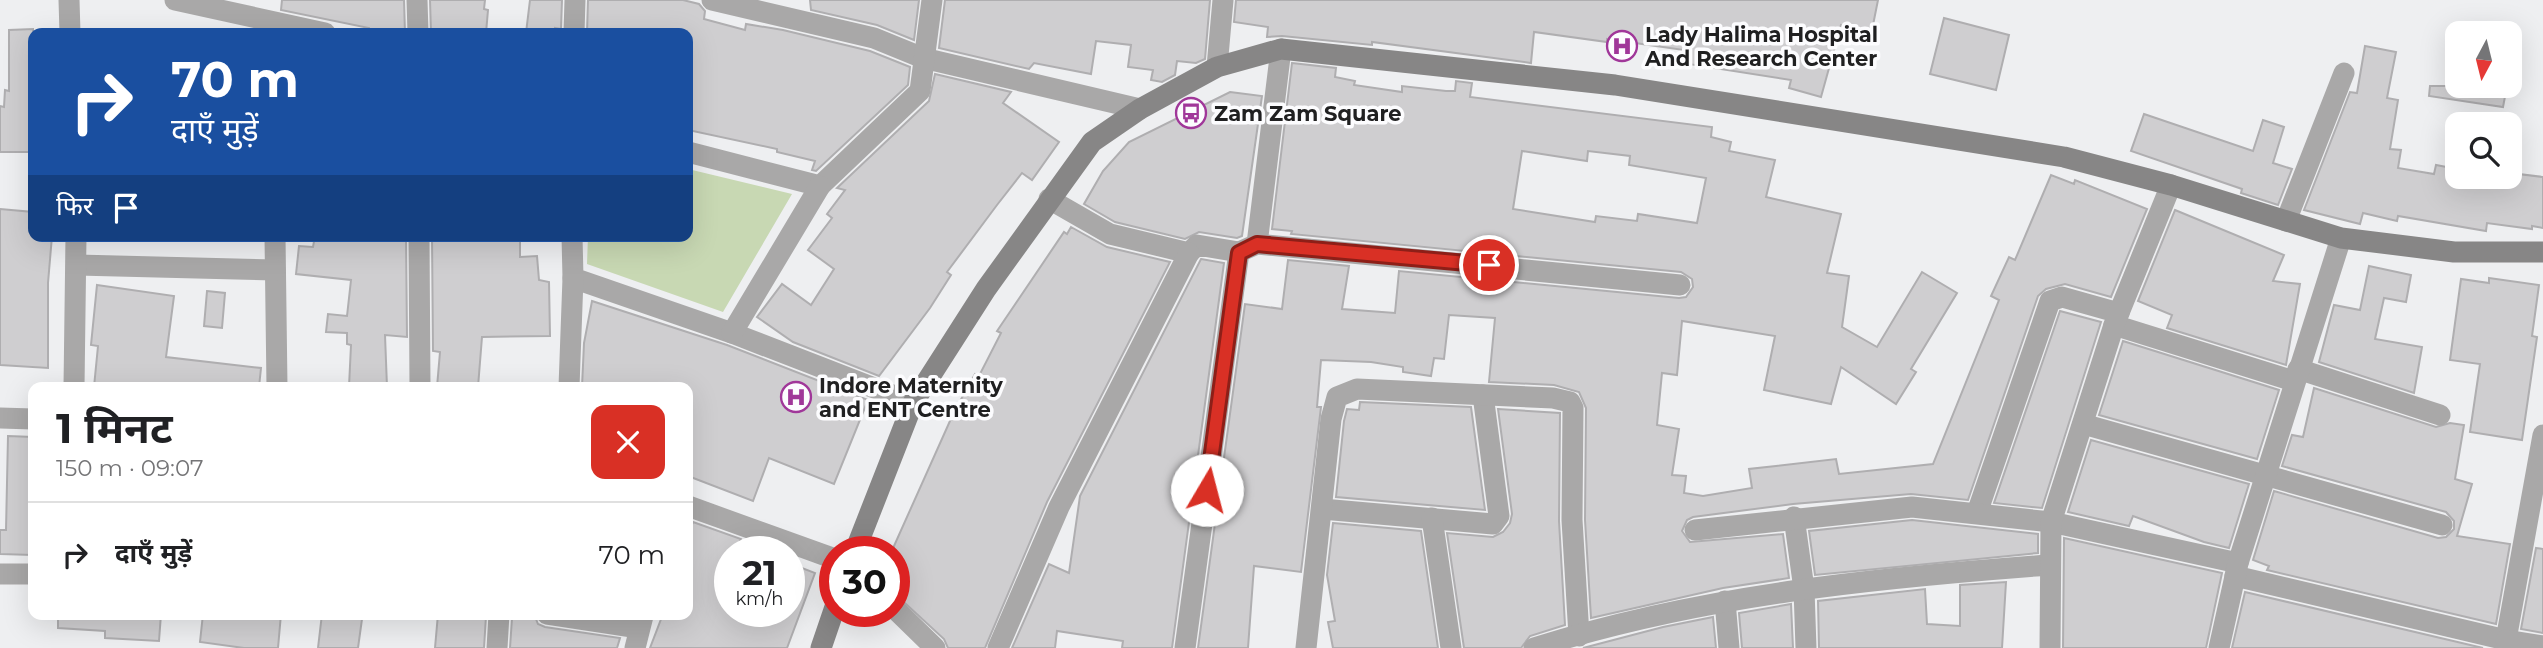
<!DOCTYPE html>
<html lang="hi">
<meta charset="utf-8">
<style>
:root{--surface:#fff;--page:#f6f6f6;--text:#202124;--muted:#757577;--line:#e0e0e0}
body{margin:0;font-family:Montserrat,"Noto Sans Devanagari",sans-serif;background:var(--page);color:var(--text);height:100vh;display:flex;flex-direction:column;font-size:26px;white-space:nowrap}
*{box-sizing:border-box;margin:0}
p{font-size:23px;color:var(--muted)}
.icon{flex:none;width:38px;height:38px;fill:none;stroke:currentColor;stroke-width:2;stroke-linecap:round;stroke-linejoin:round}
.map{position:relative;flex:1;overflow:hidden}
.drawer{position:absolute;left:28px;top:382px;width:665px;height:238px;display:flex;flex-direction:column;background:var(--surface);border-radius:14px;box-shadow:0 7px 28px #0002}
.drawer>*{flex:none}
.guide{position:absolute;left:28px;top:28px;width:665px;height:214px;border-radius:14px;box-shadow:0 7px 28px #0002;background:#1a4fa0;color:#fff;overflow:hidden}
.needle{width:46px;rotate:187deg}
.tools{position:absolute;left:2445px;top:21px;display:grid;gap:14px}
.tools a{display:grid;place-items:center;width:77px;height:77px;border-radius:14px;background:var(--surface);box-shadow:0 7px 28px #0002;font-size:35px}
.speed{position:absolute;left:714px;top:536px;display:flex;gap:14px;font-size:35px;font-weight:700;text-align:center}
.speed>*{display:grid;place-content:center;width:91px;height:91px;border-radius:50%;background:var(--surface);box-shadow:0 7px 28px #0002;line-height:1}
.speed small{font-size:18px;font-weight:400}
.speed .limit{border:10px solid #d22;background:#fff;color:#111}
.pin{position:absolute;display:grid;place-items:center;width:60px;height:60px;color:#fff;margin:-30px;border:4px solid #fff;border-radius:50%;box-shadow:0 2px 7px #0007}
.me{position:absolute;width:77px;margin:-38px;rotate:8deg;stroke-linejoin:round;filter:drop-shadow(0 0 5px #0008)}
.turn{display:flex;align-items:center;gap:24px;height:147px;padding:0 28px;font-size:32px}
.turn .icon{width:91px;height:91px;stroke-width:2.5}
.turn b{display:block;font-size:49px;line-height:60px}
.then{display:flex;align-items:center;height:66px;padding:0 28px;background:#0003;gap:14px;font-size:26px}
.round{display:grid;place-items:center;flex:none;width:74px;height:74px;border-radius:14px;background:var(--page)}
.overview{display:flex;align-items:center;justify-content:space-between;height:119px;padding:0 28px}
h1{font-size:42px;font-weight:700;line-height:52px}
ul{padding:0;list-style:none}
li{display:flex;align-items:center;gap:21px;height:105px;padding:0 28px;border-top:2px solid var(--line)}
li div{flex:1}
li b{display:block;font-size:26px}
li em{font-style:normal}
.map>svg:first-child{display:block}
.green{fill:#c8d8b3}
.building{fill:#cfced0;stroke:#afaeb0;stroke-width:2;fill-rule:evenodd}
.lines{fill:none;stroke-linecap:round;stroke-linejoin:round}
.minor{stroke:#a9a8a8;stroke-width:21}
.secondary{stroke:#878686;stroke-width:21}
.route-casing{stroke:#8d1f18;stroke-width:18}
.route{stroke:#d93025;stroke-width:12}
.labels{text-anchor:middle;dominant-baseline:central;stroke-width:7;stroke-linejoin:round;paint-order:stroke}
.poi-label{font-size:21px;font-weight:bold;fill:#202021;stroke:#fcfcfe;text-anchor:start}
</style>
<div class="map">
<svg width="2543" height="648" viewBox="0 0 2543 648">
<rect width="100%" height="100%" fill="#eeeff1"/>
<path class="green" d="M688 169 792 194 723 312 587 264 588 236H688Z"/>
<g class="building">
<path d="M282 0H404L405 33H369V28L281 10Z"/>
<path d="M430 0H485L484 9 488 10 486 33H431Z"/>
<path d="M530 0H562L561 29 555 28V33H526Z"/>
<path d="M588 0H683L699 4 705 11 704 19 745 30 746 24 783 30 870 51 910 67 908 85 816 171 812 170 815 161 777 152V149L688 130V33H587Z"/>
<path d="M810 0H919L914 40 877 25 811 10Z"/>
<path d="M945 0H1210L1205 59 1196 63 1177 61 1175 75 1162 82 1151 80 1153 70 1128 67 1131 45 1096 41 1091 74 1034 63 1029 69 939 48Z"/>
<path d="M1236 0H1878L1872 30 1841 25 1821 97 1789 88 1791 80 1682 63 1684 50 1607 39V42L1534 32 1531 63 1372 42V45L1282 36 1267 37 1268 27 1234 22Z"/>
<path d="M1944 18 2009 35 1996 90 1930 74Z"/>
<path d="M33 29V152H0V106L4 107 5 90 9 91V30Z"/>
<path d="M2365 46 2396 52 2387 98 2398 100 2390 149 2401 150 2398 168 2434 174 2436 165 2457 169V177H2510V173L2543 177V228L2532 226V229L2487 223 2486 231 2398 216 2397 221 2363 213 2360 224 2304 210 2350 92 2357 93Z"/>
<path d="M1292 63 1336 68 1335 77 1355 81 1354 85 1402 92V86L1446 91H1455L1456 81 1472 83 1470 97 1712 127 1711 137 1731 142 1729 151 1775 160 1766 197 1841 214 1827 273 1849 276 1842 327 1877 347 1922 272 1957 293 1911 369 1916 372 1896 404 1841 367 1831 404 1764 390 1775 336 1682 321 1677 375 1662 373 1657 425 1679 429 1672 475 1686 476 1684 493 1703 496 1752 488 1749 469 1776 466 1836 459 1839 474 1933 464 1999 300 1991 296 2009 257 2015 260 2051 175 2074 184 2075 180 2147 209 2111 297 2065 284 2046 289 2038 296 1968 500 1911 494 1793 504 1693 517 1687 520 1682 531 1690 542 1783 534 1789 578 1723 588 1591 618 1585 520 1586 408 1579 392 1554 385 1489 382 1495 318 1449 315 1444 359 1434 358 1431 376 1403 372V367L1371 362 1321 360 1317 407H1321L1301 572 1254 566 1248 648H1198L1245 304 1282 309 1288 260 1349 266 1342 309 1395 313 1399 271 1679 298 1686 297 1693 287 1692 279 1681 272 1291 234 1292 231 1272 229ZM1522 151 1587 161 1588 151 1630 156 1629 165 1706 178 1697 223 1638 214 1637 221 1596 216 1595 222 1513 209Z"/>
<path d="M935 74 1011 92 1003 103 1059 142 1032 180 1022 173 997 205 947 272 951 275 930 308 879 376 793 342 757 317 782 284 811 305 834 269 808 250 832 218 827 214 845 190 837 188 929 101Z"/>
<path d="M2430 86H2507L2503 107 2429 96Z"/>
<path d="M1230 92 1262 96 1242 236 1237 238 1199 232 1185 239 1115 222 1084 204 1103 171 1129 142Z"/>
<path d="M2144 114 2253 151 2263 120 2284 127 2273 163 2292 169 2278 205 2241 193 2242 189 2131 151Z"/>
<path d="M0 209 33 212V236H52L48 283V368L0 365Z"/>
<path d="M2175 210 2284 255 2273 281 2300 284 2286 365 2167 328 2172 315 2138 301Z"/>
<path d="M1071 227 1107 247 1170 262 1047 502 985 648H948L944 639 894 593V546L954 412 975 374 979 376 1001 333 997 331 1064 232 1067 234Z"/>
<path d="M315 236H406L407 337 385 335 387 387H349L351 345 347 344V333L326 332 328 314 347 316 351 280 296 274 299 246 313 247Z"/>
<path d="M432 236H520V257L537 256 539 280 549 282 550 336 482 337 478 387H437L440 352 433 351Z"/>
<path d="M1201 259 1224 263 1172 648H1122L1123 641 1057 631 1055 648H1012L1049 564 1069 573 1080 496Z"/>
<path d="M2369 266 2411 275 2406 302 2384 298 2375 339 2422 347 2414 393 2319 362 2334 305 2360 310Z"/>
<path d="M2489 278 2539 285 2532 336 2537 337 2522 440 2470 432 2480 364 2450 360 2461 279 2489 283Z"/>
<path d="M97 285 174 296 166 357 261 368 259 387H94L98 346 91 345Z"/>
<path d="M207 291 225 293 222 328 204 326Z"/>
<path d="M592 301 727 345 868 400 834 484 769 458 753 501 688 476V387H582L584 343Z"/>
<path d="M2060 311 2101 322 2042 508 1994 503Z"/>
<path d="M2123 341 2279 390 2257 459 2099 415Z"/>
<path d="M2314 388 2436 427 2450 423 2464 425 2455 479 2472 484 2457 536 2510 544 2496 624 2267 570 2269 566 2253 560 2274 491 2438 538 2446 537 2454 529V521L2446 512 2282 466 2292 435 2303 437Z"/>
<path d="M1360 402 1471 407 1485 510 1336 497 1344 421 1347 409 1359 410Z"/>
<path d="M1498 409 1560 413 1559 521 1565 625 1530 636 1521 648H1464L1447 533 1493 537 1503 532 1510 523 1512 514Z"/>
<path d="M8 436 33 437V555L0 554V530H6Z"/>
<path d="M2091 440 2249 484 2229 548 2204 542 2133 516 2129 526 2068 512Z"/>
<path d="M1912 520 2038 534V553L1815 575 1809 531Z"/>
<path d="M693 522 741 539 736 551H730V611H789V563L815 573 787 648H650L663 614H688V535Z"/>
<path d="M1333 523 1421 531 1438 648H1333L1328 622 1335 621 1327 575Z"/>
<path d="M2064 538 2222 573 2206 648H2063Z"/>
<path d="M2536 548 2543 549V633L2521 629Z"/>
<path d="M2006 582 2002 648H1819L1818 601 1925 589 1927 624 1960 626V585Z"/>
<path d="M2245 592 2483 648H2232Z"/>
<path d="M1791 604 1793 648H1742L1739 613Z"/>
<path d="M58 614H161L159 641 105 638V631L58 628Z"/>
<path d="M203 614 247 618 248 614H281L278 648H244L200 642Z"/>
<path d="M322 614 362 619 358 648H318Z"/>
<path d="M438 614 486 616 484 648H435Z"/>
<path d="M528 614H534L538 624 545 627 620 638 617 648H510L512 618 527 619Z"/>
<path d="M1713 617 1716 648H1583L1663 627Z"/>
</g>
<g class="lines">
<g class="minor">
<path d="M69 0 70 33"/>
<path d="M175 0 325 33"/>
<path d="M417 0 418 33"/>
<path d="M712 0 874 38 923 58 1140 109"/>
<path d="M574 33 575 0"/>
<path d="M1217 67 1223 0"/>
<path d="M688 152 820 186 920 91 932 0"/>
<path d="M1049 199 1110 234 1189 253 1197 245 1239 252"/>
<path d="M2286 221 2344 73"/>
<path d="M275 236 277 387"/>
<path d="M419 236 420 387"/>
<path d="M572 236 573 278 732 333 913 403"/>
<path d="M1257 244 1281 49"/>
<path d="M77 265 275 270"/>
<path d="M2114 325 2294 381"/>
<path d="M732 333 820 186"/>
<path d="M2298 369 2440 415"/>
<path d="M74 387 76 236"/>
<path d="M569 387 573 278"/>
<path d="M0 418 33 419"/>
<path d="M2083 424 2442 525"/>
<path d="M688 506 835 559"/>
<path d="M1322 509 1493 524 1499 516 1483 395"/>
<path d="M1977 513 2050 301 2062 297 2119 313"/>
<path d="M1794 517 1804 589 1806 648"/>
<path d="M1432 518 1451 648"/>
<path d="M1695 530 1912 507 2051 522 2238 563"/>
<path d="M0 574H33"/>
<path d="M2235 576 2506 640 2543 435"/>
<path d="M1725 601 1729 648"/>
<path d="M894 608 935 648"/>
<path d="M547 614 639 628"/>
<path d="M2506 640 2543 646"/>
<path d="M497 648 499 614"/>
<path d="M635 648 643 616"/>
<path d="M998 648 1059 507 1189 253"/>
<path d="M1185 648 1239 252 1257 244 1680 285"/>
<path d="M1306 648 1331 419 1337 397 1357 389 1553 398 1570 402 1573 408 1572 520 1579 636"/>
<path d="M1534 648C1701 595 1875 578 2049 565"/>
<path d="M2050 648 2051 522 2114 325 2171 185"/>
<path d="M2219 648 2238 563 2341 238"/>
</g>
<g class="secondary">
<path d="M855 551 913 403 986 289 1092 142 1140 109 1217 67 1281 49 1615 85 2064 157 2171 185 2341 238 2454 252H2543"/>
<path d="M821 648 835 607"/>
</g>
</g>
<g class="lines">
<g class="route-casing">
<path id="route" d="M1207 490 1239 253 1257 244 1489 265"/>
</g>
<use href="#route" class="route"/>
</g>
<defs>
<g id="hospital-ring" transform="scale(1.575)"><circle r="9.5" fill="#fcfcfe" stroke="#a03799" stroke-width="1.5"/><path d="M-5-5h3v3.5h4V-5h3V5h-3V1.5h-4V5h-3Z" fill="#a03799"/></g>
<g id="bus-ring" transform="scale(1.575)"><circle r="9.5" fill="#fcfcfe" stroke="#a03799" stroke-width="1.5"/><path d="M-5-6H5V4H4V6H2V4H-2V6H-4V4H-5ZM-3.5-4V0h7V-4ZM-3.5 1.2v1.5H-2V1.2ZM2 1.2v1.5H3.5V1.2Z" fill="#a03799"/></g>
</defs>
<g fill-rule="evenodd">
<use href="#hospital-ring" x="1622" y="46"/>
<use href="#bus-ring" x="1191" y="113"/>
<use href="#hospital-ring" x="796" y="397"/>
</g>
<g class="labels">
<g class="poi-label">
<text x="1645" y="34">Lady Halima Hospital<tspan x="1645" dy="24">And Research Center</tspan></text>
<text x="1214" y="113">Zam Zam Square</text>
<text x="819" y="385">Indore Maternity<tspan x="819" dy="24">and ENT Centre</tspan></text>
</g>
</g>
</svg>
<div class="tools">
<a><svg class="needle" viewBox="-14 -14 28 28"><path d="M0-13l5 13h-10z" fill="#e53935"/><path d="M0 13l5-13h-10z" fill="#757577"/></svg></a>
<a><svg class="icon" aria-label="search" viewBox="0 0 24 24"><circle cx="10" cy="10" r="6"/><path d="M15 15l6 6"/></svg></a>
</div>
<div class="speed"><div>21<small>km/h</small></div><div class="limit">30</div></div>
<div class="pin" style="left:1489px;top:265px;background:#d93025"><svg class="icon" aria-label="arrive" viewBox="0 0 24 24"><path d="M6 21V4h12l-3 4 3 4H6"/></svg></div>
<svg class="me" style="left:1207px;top:490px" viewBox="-20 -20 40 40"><circle r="19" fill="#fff"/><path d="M0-13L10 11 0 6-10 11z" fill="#d93025"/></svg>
<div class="guide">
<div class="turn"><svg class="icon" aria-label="right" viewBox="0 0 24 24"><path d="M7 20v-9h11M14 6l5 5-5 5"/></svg><div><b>70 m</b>दाएँ मुड़ें</div></div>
<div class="then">फिर<svg class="icon" aria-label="arrive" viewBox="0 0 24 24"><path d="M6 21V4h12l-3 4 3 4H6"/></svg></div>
</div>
<section class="drawer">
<div class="overview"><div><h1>1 मिनट</h1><p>150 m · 09:07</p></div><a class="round" style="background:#d93025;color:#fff"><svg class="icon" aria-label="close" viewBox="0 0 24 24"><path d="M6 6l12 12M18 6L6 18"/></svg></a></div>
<ul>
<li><svg class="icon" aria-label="right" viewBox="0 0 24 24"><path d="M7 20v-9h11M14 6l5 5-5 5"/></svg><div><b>दाएँ मुड़ें</b></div><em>70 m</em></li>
</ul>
</section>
</div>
